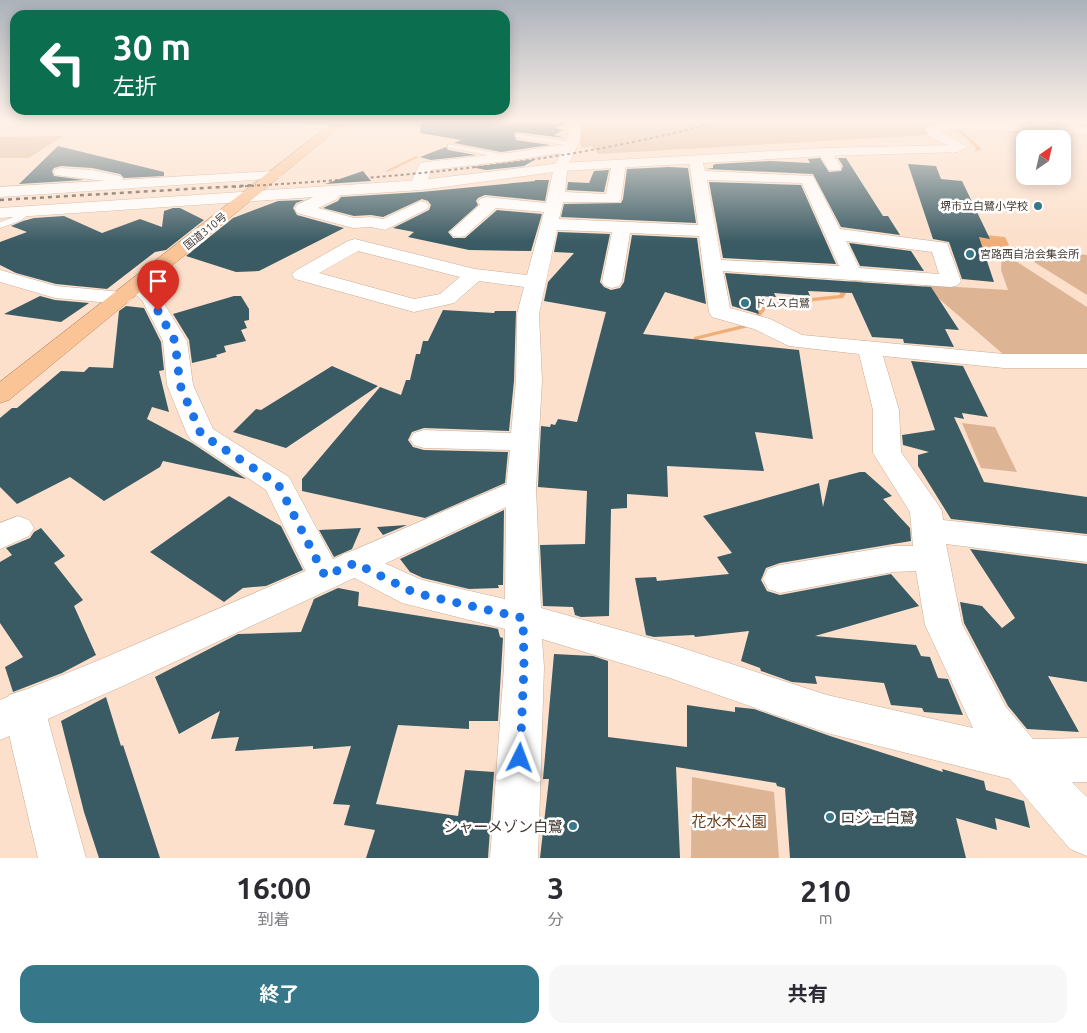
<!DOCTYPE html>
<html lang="ja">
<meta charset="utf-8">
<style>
:root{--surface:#fff;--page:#f7f7f7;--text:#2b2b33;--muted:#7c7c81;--accent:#36788a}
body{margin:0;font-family:Ubuntu,"Noto Sans JP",sans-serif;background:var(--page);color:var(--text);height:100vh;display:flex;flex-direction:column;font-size:19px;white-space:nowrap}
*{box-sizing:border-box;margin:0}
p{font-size:16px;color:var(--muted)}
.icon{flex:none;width:28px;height:28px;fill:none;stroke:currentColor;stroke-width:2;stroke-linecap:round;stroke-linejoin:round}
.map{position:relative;height:858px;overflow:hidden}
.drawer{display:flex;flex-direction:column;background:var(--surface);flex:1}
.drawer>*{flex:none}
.banner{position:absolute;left:10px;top:10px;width:500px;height:105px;border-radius:15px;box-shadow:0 2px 12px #0003;background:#0b6e4f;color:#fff;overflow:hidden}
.needle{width:32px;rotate:34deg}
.controls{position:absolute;left:1016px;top:130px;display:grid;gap:10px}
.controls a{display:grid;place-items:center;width:55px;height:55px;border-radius:10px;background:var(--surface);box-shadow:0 2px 12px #0003;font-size:25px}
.pin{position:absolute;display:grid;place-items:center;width:42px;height:42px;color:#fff;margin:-51px -21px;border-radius:50% 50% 50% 0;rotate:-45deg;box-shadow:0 0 5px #0007}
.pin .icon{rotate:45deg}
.me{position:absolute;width:55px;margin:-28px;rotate:3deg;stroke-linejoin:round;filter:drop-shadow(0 0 4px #0008)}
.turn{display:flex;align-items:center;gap:18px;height:105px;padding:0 20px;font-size:22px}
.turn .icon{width:65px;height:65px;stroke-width:2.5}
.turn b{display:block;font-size:35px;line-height:42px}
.eta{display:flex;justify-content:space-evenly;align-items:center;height:85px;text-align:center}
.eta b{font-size:30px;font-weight:700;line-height:35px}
.button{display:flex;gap:10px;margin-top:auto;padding:10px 20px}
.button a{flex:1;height:58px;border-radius:15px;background:var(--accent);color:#fff;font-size:20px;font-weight:700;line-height:58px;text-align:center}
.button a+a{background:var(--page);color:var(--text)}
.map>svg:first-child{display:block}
.green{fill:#ddb494}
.water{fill:#efae78}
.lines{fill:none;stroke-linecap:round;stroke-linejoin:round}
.stream{fill:#efae78;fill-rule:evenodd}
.building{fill:#3a5b64}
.service-casing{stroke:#c7ae99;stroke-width:1}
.minor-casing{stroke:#c7ae99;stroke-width:1}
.tertiary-casing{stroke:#c7ae99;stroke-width:1}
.trunk-casing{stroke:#b98a63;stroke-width:1}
.service{fill:#fff;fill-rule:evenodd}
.minor{fill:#fff;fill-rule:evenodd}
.tertiary{fill:#fff;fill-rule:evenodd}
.trunk{fill:#fac497;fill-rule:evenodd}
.rail-far1{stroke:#5e5047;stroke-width:2;stroke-dasharray:3 3;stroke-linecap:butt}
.rail{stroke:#5e5047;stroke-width:2.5;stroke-dasharray:4 4;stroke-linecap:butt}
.route{stroke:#1a73e8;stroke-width:9;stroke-dasharray:0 16.2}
.poi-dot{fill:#36788a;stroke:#fff;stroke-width:2}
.labels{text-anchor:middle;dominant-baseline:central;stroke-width:5;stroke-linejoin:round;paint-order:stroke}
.far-poi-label{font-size:11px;fill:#453a32;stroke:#fff;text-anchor:start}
.far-street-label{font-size:11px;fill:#453a32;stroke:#fff}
.near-poi-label{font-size:15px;fill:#453a32;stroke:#fff;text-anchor:start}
.near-park-label{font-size:15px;fill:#683d15;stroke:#fff}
</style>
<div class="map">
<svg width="1087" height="858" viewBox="0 0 1087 858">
<rect width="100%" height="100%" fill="#fce0cb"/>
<g class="green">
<path d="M580 122H994L1000 124 931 125 923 127 930 135 598 154 592 146 581 148Z"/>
<path d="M63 136 29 158H0V137Z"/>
<path d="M1010 247 1087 255V295Z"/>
<path d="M1002 256H1008L1087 307V354H1003L923 285 1008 290 1001 270Z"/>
<path d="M962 423 995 427 1017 472 981 468Z"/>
<path d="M692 777 774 792 779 858H691Z"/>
</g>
<path class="water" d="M959 232 1005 237 1009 245 991 253 965 249Z"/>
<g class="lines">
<g class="stream">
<path d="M958 129H960L981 148V150L975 151V149H977L958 131Z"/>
<path d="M416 156 419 157 388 172 385 171Z"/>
<path d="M862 278 865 280 864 281 851 285 843 298 768 306 759 318H755L754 317 764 303 839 295 847 283Z"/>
<path d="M751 323 753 324V326L699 339 696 350H692L691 349 694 337Z"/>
</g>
</g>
<g class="building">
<path d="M421 122H565L566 124 555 128 563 130 554 135 565 138 516 132 514 134 516 140 550 145 501 152 454 143 461 140 420 133Z"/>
<path d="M58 146 164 172V176L124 178 120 174 92 168 61 166 54 168 52 171 54 176 84 180 19 184Z"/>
<path d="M446 147 448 150 476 155 431 160 420 157Z"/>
<path d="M820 158 829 172 841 171 843 166 838 158H846L883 216H888L900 235 841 227 813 174 706 169 713 168V165L716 164 770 161 810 163 808 159Z"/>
<path d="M536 159 524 166 486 170 471 167Z"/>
<path d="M908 164 936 166 941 179 962 181 990 239 979 237 994 282 962 279 949 242 933 239Z"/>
<path d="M669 167 688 168 696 223 561 217 564 204 621 203 623 199 627 169Z"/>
<path d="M609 170 604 192 567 190 568 182 589 183 594 171Z"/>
<path d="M363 171 371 181 325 184Z"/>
<path d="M535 180H549L545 201 485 195 478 198 476 201 478 205 448 232 453 238H465L497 210 542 214 531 251 469 250 408 237 414 232 393 228 429 210 431 205 428 201 422 199 383 217 371 215 354 216 323 208 338 201 341 197 421 192 535 181Z"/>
<path d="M709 182 801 185 836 264 723 258Z"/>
<path d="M304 200 296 203 293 208 297 215 344 228 259 271 236 272 186 256 233 218 278 201Z"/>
<path d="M173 208H180L204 220 166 250 155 252 107 289 56 284 16 273 0 265V242L27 232 11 226 23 221 34 218 64 216 102 233 140 219 162 227 164 211Z"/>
<path d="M558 232 610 234 600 282 604 287 611 290 620 288 624 282 632 235 697 238 706 304 665 292 643 334 799 350 813 439 755 432 764 471 667 466 668 497 627 494V508L611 509 609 616 581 617 575 615 573 607 543 606 540 545 585 544 587 491 538 487 541 426 550 427 551 424 555 425 558 419 577 422 606 312 544 301 548 282 574 253 554 252Z"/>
<path d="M849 243 911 251 924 271 860 266Z"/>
<path d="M725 273 931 287 959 330 945 329 954 347 904 343 903 339 872 337 852 293 808 291 810 296 774 293 776 297 755 296 759 314 732 306Z"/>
<path d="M40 296 55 300 89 303 61 322 4 314Z"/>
<path d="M234 296H241L249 309V320L244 321 247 328 241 330 246 341 224 346 226 352 216 355 217 357 192 363 189 340 173 314Z"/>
<path d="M126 306 144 308 161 342 164 370 159 371 169 412 152 407 147 419 192 443 246 479 163 461 160 467 104 501 70 477 17 504 0 487V418L12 408H17L61 371 84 372 89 367 113 368 119 311Z"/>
<path d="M443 310 494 313 495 311H516L514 381 509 431 424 428 412 432 408 440 413 447 424 450 508 452 505 483 425 518 302 491V479L380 387 401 395 406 380H410L416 354H420L423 341H428Z"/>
<path d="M911 361 963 366 988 417 962 413 964 419 954 417 984 482 1087 497V534L951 519 918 466V455L929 452 903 445 902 435 935 430Z"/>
<path d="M332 366 378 386 286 448 233 432 256 409 261 410Z"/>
<path d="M860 472H865L892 496 883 499 910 528 911 541 780 563 766 568 761 580 767 591 780 595 891 574 919 606 815 636 916 645 921 656 930 657 938 678 948 679 963 715 924 712 922 708 891 705 884 683 815 676 817 684 792 682 761 671 760 668 741 661 749 631 695 637 694 635 654 637 646 635 635 578 656 577 657 581 729 574 717 557 732 553 703 516 819 483 823 507 829 480Z"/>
<path d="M229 496 281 526 303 570 266 586 243 588 224 602 150 552Z"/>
<path d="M504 510 503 585H498L499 588 469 589 423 578 410 572 400 559Z"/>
<path d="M407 525 383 535 377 527Z"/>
<path d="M41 528 65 556 54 563 83 600 74 606 96 655 62 673 13 692 5 667 23 657 0 623V562L12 555 6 548 30 538 34 532Z"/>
<path d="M361 528 352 549 334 557 319 530Z"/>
<path d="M970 549 1087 564V682L1048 676 1079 732 1027 729 1008 706 964 623 960 602 982 606 1002 628 1015 618Z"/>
<path d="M338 588 359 592 358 606 489 627 498 629 500 637 503 638 498 721H469V729L398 725 376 804 458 816 465 770 494 772 488 858H366L375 830 344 825 350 805 333 804 351 746 313 749V746L235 751 239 737 211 739 220 711 179 734 155 677 238 634 301 632 314 599Z"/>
<path d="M554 654 593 656 608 661V737L687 747V705L735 712V707L754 709 830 736 943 772 942 769 984 781 986 790 1024 801 1030 828 995 818 997 830 956 818 966 858H790L785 788 777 786 776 783 676 767 680 858H540L549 779H543Z"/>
<path d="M106 697 121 746 123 745 160 858H99L84 812 61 721Z"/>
</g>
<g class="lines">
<g class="service-casing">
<g id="service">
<path d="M213 122H305L304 123 334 125 337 127 334 129 216 124Z"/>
<path d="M516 134 572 142 576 144 572 146 519 138H516Z"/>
<path d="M448 144 508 155 512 157 508 159 451 148H448Z"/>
<path d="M28 208 33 211 20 221 0 228V222L14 217Z"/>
</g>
</g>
<g class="minor-casing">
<g id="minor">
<path d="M567 122H579C586 140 572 151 568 168 566 176 566 185 565 192L606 194 612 164 614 161H624L626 164 621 199 619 202H563L559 219 698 225 689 159 691 156H701L705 171 813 176 840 229 947 243 961 281 958 285 951 287 723 271 730 308 770 319 802 335 1004 354H1087V368H1004L883 356 899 410 901 452 937 503 942 511 943 520 1087 536V562L946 544 962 624 1006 707 1033 739 1087 738V782H1072L1087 797V856L1070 849 1010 779 827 733 667 677 542 639 544 667 538 858H490L504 667 505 629 402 603 343 572 338 563 343 554 355 550 422 580 505 599 506 488 510 450 424 448 414 445 410 439 414 433 424 430 511 433 516 381 517 314 524 287 479 281 454 303 414 312 295 279 292 275 295 271 348 241 355 239 475 269 527 275 544 212 496 208 465 236 459 237 453 236 450 232 480 205 478 202 480 199 486 197 546 203 554 167 561 153 508 161 431 170 428 180 429 185 426 188H416L412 180 420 163 425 162 508 153 566 144 569 128ZM707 180 802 183 839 266 721 260ZM557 230 612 232 602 282 605 286 612 288 619 286 622 282 630 233 699 236 709 312 712 317 754 329 789 346 859 354 873 410V453L910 512 913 546H893L780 565 768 569 763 579 768 589 780 593 893 572 916 571 925 625 973 728 827 695 667 643 541 608 536 488 542 381 539 314ZM846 241 932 252 939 274 859 268ZM358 251 460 277 440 294 414 299 319 273Z"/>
<path d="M954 122 1087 126V134L958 129 941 131 966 146 964 149 953 153 946 149 949 146 929 136 925 129 931 125Z"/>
<path d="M825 148 830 149 841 167 839 170H829L818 152Z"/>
<path d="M61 168 92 170 120 176 123 179 115 189H105L102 186 105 181 56 175 54 172 56 169Z"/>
<path d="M334 187 340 189 342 192 337 199 318 208 354 218 371 217 383 219 421 201 427 203 429 206 427 209 385 230 371 227 353 228 297 213 295 209 297 205Z"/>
<path d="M0 270 56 286 122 292 129 294 133 298 129 302 122 304 55 298 0 282Z"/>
<path d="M136 281 143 283 157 292 187 341 193 385 213 429 289 477 342 576 337 586 325 590 313 586 266 490 191 440 187 434 167 385 163 341 142 300 126 287 129 283Z"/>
<path d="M18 516 29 520 34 528 29 536 0 549V523Z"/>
<path d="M24 690 39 695 45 709 86 858H38L3 709 9 695Z"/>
</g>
</g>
<g class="tertiary-casing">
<g id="tertiary">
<path d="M953 145 958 146 960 149 958 152 825 156 561 171 421 190 0 218V208L421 180 561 163 825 148Z"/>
<path d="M275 171 280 172 282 175 280 178 0 197V187Z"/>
<path d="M521 478 532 481 536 488 532 495 125 685 0 740V700L97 661Z"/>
</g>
</g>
<g class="trunk-casing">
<path id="trunk" d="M333 122H346L9 400 0 403V382Z"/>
</g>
<use href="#service" class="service"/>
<use href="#minor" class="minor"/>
<use href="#tertiary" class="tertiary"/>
<use href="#trunk" class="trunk"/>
<path class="rail-far1" d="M233 187C400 177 556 165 718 122"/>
<path class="rail" d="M0 200 256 185"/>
</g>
<linearGradient id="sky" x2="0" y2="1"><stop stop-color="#abb2bb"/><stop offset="0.5" stop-color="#fef1e8"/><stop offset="1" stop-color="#fef1e8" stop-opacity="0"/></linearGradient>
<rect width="1087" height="242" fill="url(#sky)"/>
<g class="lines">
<path class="route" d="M158 311 175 341 180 385 201 434 278 484 325 576 355 563 415 593 523 618 524 667 520 758"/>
</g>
<g class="poi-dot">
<circle cx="1038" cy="206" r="5"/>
<circle cx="970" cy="254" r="5"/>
<circle cx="745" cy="303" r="5"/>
<circle cx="830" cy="817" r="5"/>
<circle cx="573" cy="826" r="5"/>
</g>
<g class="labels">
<g class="far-poi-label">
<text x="1028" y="206" text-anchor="end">堺市立白鷺小学校</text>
<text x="980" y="254">宮路西自治会集会所</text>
<text x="755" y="303">ドムス白鷺</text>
</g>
<g class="far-street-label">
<text transform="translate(205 231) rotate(-39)">国道310号</text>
</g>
<g class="near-poi-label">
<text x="840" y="817">ロジェ白鷺</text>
<text x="563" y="826" text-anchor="end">シャーメゾン白鷺</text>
</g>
<g class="near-park-label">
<text x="729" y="821">花水木公園</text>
</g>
</g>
</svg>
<div class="controls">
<a><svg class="needle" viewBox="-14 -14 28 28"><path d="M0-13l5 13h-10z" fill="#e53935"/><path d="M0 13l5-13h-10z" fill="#7c7c81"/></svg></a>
</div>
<div class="pin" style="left:158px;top:311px;background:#d93025"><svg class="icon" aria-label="arrive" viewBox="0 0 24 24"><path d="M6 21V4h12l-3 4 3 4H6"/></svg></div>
<svg class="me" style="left:520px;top:758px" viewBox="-20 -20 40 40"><path d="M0-17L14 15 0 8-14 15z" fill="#1a73e8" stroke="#fff" stroke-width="4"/></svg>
<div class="banner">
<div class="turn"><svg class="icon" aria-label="left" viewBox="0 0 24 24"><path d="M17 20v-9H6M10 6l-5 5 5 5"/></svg><div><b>30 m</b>左折</div></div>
</div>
</div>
<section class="drawer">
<div class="eta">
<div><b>16:00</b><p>到着</p></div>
<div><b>3</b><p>分</p></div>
<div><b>210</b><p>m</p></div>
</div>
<div class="button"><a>終了</a><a>共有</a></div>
</section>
